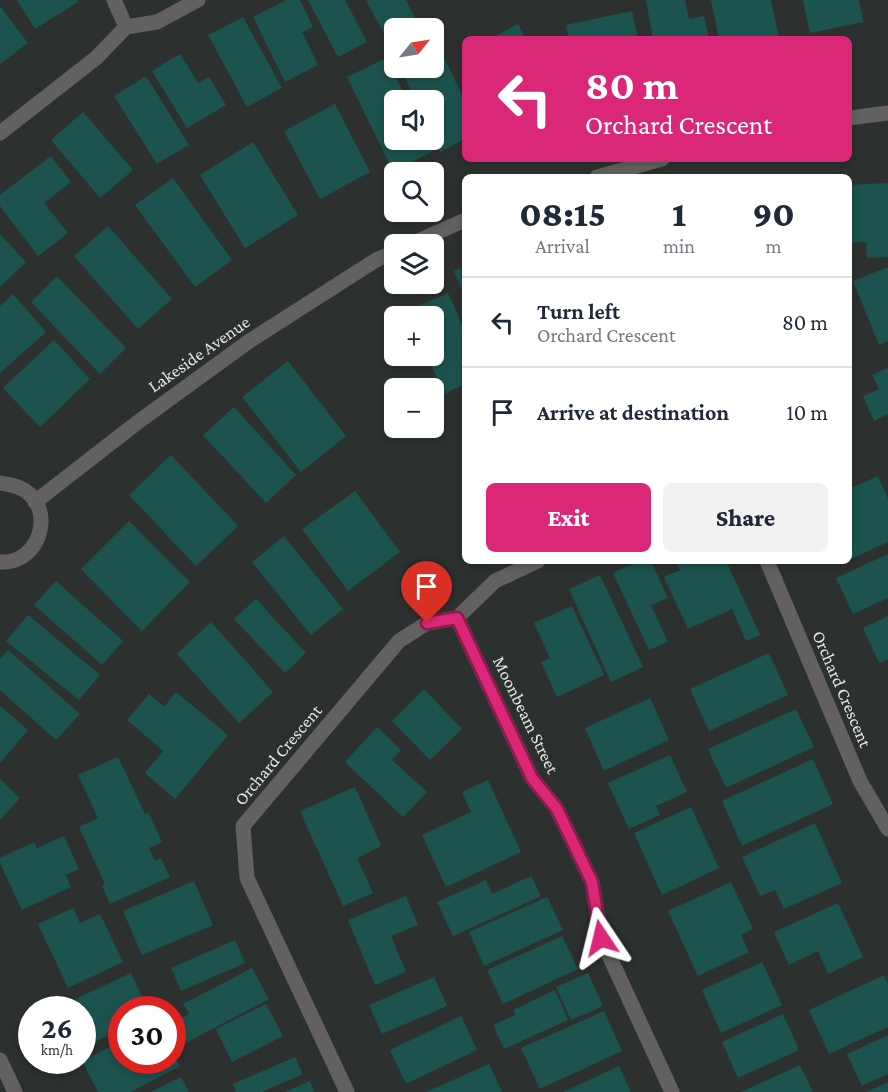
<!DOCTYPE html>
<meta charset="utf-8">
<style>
:root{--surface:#fff;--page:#f2f2f3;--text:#1f2937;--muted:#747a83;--line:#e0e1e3;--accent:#db2777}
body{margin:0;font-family:"Crimson Pro",serif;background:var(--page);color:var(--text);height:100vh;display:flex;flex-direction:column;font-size:22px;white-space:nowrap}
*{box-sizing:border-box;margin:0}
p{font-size:20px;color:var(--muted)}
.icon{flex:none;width:33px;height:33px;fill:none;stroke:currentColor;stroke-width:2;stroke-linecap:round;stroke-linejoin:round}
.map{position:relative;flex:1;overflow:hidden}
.details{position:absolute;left:462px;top:174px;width:390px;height:390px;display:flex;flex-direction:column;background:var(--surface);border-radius:9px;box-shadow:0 3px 9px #0003}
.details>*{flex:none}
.hud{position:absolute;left:462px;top:36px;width:390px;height:126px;border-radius:9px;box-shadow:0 3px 9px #0003;background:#db2777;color:#fff;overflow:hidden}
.needle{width:39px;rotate:60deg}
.controls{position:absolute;left:384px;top:18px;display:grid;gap:12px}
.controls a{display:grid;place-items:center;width:60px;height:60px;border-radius:9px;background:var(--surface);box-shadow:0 3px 9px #0003;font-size:30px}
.speed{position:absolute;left:18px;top:996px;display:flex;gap:12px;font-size:30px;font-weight:700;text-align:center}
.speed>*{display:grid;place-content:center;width:78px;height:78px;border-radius:50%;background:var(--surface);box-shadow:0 3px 9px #0003;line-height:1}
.speed small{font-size:15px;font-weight:400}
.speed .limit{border:9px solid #d22;background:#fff;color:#111}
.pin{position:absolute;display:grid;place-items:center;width:51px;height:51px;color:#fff;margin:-62px -26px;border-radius:50% 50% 50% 0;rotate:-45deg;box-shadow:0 0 6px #0007}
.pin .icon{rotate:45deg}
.me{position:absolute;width:66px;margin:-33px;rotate:350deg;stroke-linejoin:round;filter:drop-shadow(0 0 4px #0008)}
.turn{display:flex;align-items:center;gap:21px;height:126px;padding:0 24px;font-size:27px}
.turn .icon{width:78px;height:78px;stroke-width:2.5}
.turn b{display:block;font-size:42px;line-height:51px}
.eta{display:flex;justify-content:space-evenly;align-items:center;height:102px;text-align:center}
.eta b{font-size:36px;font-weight:800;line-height:42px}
.primary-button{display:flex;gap:12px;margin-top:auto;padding:12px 24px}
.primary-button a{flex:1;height:69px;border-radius:9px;background:var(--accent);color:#fff;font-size:24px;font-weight:800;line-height:69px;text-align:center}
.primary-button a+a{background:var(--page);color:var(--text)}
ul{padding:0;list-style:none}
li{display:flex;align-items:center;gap:18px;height:90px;padding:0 24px;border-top:2px solid var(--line)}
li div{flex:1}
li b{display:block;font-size:22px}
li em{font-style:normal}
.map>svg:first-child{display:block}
.building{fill:#1c534e}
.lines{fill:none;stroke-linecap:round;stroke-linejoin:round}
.street{stroke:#636160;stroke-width:15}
.route-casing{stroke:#8e194d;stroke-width:15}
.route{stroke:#db2777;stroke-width:10}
.labels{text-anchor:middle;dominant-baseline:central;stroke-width:6;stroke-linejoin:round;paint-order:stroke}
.street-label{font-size:18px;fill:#e2e6e5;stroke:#2c3130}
</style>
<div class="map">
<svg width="888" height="1092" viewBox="0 0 888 1092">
<rect width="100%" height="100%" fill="#2c3130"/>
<g class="building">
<path d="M17 0H77L78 2 35 29Z"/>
<path d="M287 0H300L313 27 302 32 318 65 285 82 253 17Z"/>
<path d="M308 0H345L367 42 338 57Z"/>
<path d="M366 0H406L417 21 403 28H394V33L386 38Z"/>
<path d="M646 0H685L689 19 704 16 709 39H653Z"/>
<path d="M711 0H771L779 39H719Z"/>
<path d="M803 0H859L863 22 810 33Z"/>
<path d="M0 6 28 43 0 64Z"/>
<path d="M632 11 638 39H569L566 25Z"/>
<path d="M243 17 282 88 247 107 208 35Z"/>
<path d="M518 24 526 39H490Z"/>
<path d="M435 39 465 101V139L440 152 434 137V100H416L400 68H434V40Z"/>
<path d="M180 54 198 83 209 77 226 105 187 128 152 71Z"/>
<path d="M386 58 407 100H394V140H426L432 152 393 171 347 77Z"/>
<path d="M146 76 189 145 157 164 114 96Z"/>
<path d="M335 104 370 172 320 199 284 131Z"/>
<path d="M83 112 133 170 100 198 51 140Z"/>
<path d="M253 142 298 215 245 248 200 175Z"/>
<path d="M51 156 71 182 44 203 68 233 38 256 0 206V195Z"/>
<path d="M173 178 232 260 195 287 135 205Z"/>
<path d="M888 183V257L867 258 866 242 849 243V185Z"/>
<path d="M108 226 172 299 138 329 74 256Z"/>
<path d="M0 234 26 262 0 287Z"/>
<path d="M465 266V297L454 271Z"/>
<path d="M888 267V341L879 345 853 281Z"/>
<path d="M57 276 126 348 100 374 31 302Z"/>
<path d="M448 293 465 332V384L444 394 429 360 418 365 414 356H434V316H396Z"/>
<path d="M13 294 46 332 0 373V306Z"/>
<path d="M54 340 90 379 40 427 3 388Z"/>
<path d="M288 361 346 436 301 472 242 397Z"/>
<path d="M888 368V414L874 421 863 396 879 389 872 375Z"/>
<path d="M234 407 296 475 266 503 203 435Z"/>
<path d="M171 455 238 526 196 566 129 495Z"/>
<path d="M878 476 888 499V542L849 560V489Z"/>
<path d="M355 491 400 552 348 591 302 529Z"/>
<path d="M129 521 190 582 142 631 81 569Z"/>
<path d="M284 536 343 609 311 635 252 562Z"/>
<path d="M888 554V598L853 614 836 578Z"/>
<path d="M639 561H651L668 598 651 605 668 642 649 650 613 573Z"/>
<path d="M676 561H726L760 635 746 641 732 609 688 629 664 577 680 570Z"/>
<path d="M600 575 643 667 611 682 569 589Z"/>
<path d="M56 581 123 641 102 665 34 605Z"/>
<path d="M256 599 306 653 285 673 234 619Z"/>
<path d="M572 606 604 675 557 697 541 662 550 658 534 623Z"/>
<path d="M28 615 100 675 79 700 6 641Z"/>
<path d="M888 616V659L879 663 863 628Z"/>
<path d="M211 622 273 692 239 723 177 654Z"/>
<path d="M8 650 80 714 56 740 0 690V659Z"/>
<path d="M769 653 788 695 709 731 690 689Z"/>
<path d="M424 689 462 729 430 760 392 721Z"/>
<path d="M176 692 228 735 175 799 145 773 163 751 127 720 149 694 164 707Z"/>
<path d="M650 698 669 740 604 771 585 728Z"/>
<path d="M0 706 28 730 0 763Z"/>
<path d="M796 709 814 747 726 788 708 749Z"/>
<path d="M377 727 401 750 392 760 427 792 403 817 345 762Z"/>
<path d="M670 755 687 792 656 806 660 815 629 829 608 783Z"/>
<path d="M118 757 145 814 149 813 162 842 149 848 155 861 161 858 170 877 110 904 102 886 105 884 79 827 98 818 78 775Z"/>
<path d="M813 759 833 804 742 846 722 801Z"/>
<path d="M0 779 20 798 0 820Z"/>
<path d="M488 780 521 852 446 887 422 835 471 812 462 792Z"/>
<path d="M355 787 381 846 357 858 373 893 343 906 300 811Z"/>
<path d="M691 807 719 868 662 895 634 833Z"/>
<path d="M815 823 842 883 784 909 775 890 760 896 742 857Z"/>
<path d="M64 836 79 869 66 875 71 887 22 910 0 863V858L34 842 37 848Z"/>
<path d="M531 876 541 896 453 936 437 902 486 880 492 894Z"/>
<path d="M194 881 213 925 142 955 123 911Z"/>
<path d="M731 882 753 929 741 935 749 952 698 976 668 911Z"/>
<path d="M406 896 418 925 391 936 406 972 375 985 348 920Z"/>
<path d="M547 897 563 930 484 966 469 932Z"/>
<path d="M838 903 863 957 828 974 818 951 789 965 774 932Z"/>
<path d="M73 908 80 923 100 914 123 962 68 988 38 924Z"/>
<path d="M562 936 578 969 503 1004 487 970Z"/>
<path d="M235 940 245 963 181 991 171 968Z"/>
<path d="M762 962 782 1005 721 1033 702 990Z"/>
<path d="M252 968 269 999 184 1044 172 1024V1023L189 1014 183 1004Z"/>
<path d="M131 973 148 1010H122V1029L82 1048V1010H67L65 1004Z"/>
<path d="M588 973 603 1006 571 1020 556 987Z"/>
<path d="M884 975 888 984V1027L829 1054 809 1010Z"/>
<path d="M434 977 447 1006 382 1034 369 1005Z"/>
<path d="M555 990 568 1020 504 1049 493 1025 515 1015 513 1010Z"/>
<path d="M266 1004 283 1036 232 1062 216 1029Z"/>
<path d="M604 1011 622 1051 540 1089 521 1048Z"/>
<path d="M783 1014 799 1050 738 1078 722 1042Z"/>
<path d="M461 1016 477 1050 406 1084 390 1050Z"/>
<path d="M888 1035V1074L862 1086 847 1054Z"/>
<path d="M122 1041V1060H172V1053L180 1066 131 1092H98L82 1061Z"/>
<path d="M295 1057 303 1074 262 1092H236L233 1084Z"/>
<path d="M489 1064 502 1092H426Z"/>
<path d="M800 1065 813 1092H741Z"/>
<path d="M619 1066 631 1092H563Z"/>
<path d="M181 1077 189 1092H151Z"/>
<path d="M310 1081 314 1092H285Z"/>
<path d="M888 1082V1092H866Z"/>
</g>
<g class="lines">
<g class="street">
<path d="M114 0 126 27"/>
<path d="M849 118 888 113"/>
<path d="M0 133 96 58 126 27 157 22 198 0"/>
<path d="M597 177 662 159"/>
<path d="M411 244 465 220"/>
<path d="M0 483C6 484 13 485 18 487 58 503 42 565 0 562"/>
<path d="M35 502 138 422 248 342 376 260 394 252"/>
<path d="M767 561 860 781 888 829"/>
<path d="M457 618 532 778 557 809 592 882 601 938 672 1092"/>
<path d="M0 1060 15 1092"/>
<path d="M347 1092 247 878 243 826 399 641 427 623 457 618 495 581 538 561"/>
</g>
</g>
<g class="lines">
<g class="route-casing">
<path id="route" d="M427 623 457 618 532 778 557 809 592 882 601 938"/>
</g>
<use href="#route" class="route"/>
</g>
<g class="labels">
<g class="street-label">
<text transform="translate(199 354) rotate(-35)">Lakeside Avenue</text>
<text transform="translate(842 689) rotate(67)">Orchard Crescent</text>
<text transform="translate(526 715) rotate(64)">Moonbeam Street</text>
<text transform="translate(278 755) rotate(-50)">Orchard Crescent</text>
</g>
</g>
</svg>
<div class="controls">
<a><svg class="needle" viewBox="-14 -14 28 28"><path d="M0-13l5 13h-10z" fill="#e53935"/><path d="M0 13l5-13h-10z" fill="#747a83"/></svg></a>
<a><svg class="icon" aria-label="sound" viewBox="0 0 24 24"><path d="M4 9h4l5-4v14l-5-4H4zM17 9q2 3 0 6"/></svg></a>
<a><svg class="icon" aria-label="search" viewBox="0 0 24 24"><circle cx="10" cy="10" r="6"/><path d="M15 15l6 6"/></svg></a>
<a><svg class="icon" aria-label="layers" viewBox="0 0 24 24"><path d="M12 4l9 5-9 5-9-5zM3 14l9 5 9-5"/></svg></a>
<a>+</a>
<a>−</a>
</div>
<div class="speed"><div>26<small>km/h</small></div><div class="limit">30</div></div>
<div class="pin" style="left:427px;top:623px;background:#d93025"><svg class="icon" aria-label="arrive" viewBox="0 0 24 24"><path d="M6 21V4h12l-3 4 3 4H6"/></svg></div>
<svg class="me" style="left:601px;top:938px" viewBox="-20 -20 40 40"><path d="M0-17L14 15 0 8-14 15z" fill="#db2777" stroke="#fff" stroke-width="4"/></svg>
<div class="hud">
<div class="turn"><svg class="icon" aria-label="left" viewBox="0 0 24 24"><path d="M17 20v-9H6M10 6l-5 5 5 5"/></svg><div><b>80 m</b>Orchard Crescent</div></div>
</div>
<section class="details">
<div class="eta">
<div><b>08:15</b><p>Arrival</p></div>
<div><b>1</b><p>min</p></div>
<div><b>90</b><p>m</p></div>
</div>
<ul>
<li><svg class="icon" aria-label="left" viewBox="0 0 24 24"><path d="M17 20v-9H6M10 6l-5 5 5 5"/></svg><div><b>Turn left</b><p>Orchard Crescent</p></div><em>80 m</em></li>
<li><svg class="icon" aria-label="arrive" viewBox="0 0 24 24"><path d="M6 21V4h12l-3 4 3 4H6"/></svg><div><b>Arrive at destination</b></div><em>10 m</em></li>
</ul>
<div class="primary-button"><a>Exit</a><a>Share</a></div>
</section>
</div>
